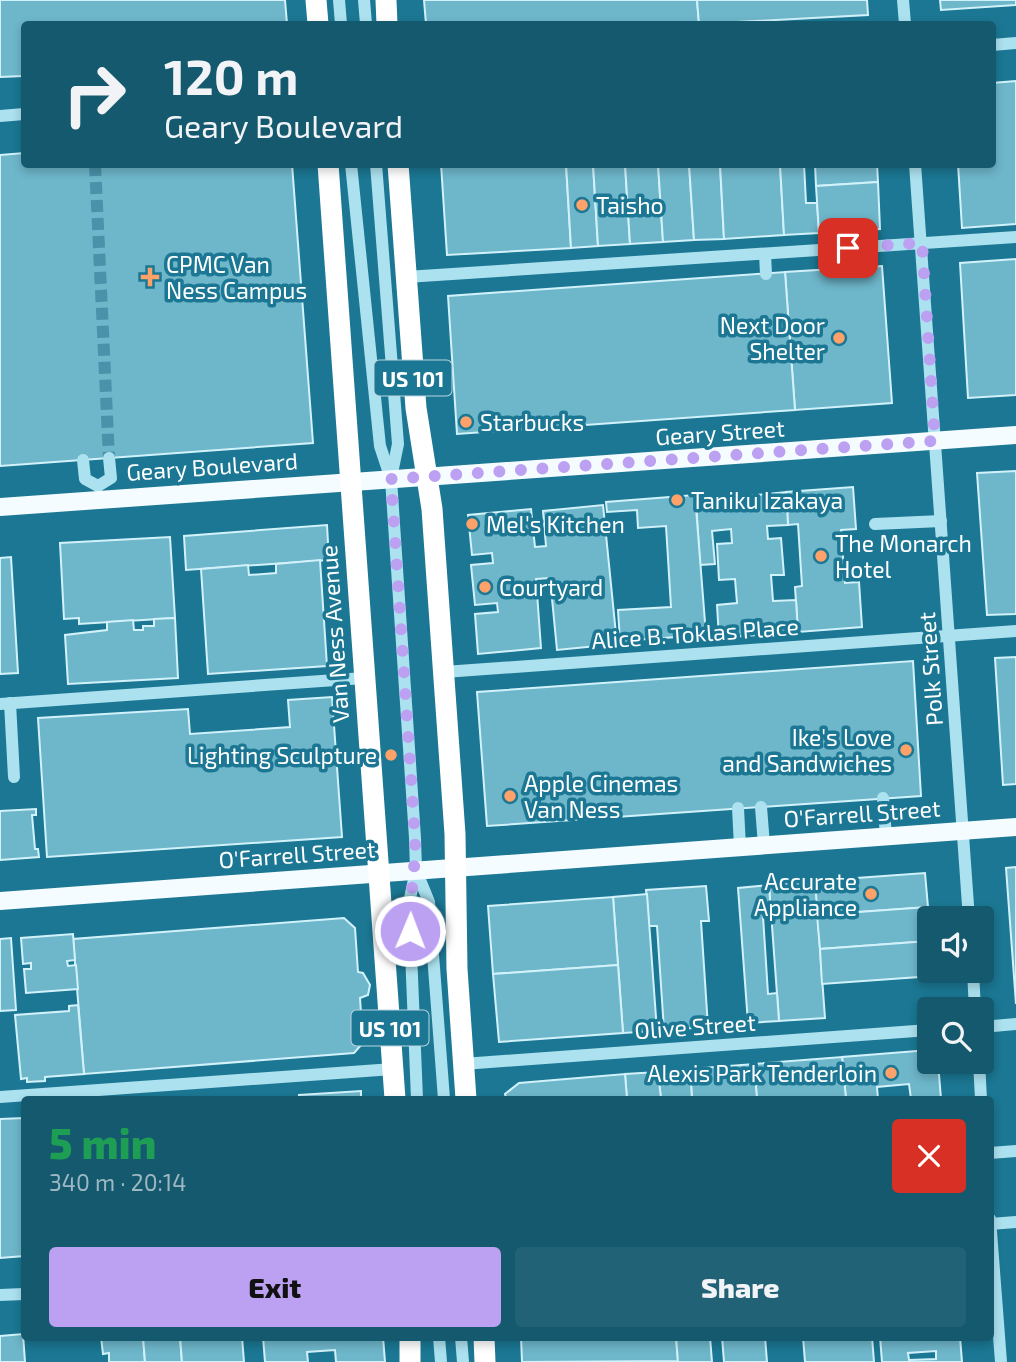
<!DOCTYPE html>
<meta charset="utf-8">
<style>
:root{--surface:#14596e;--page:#216276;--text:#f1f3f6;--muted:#9db8c2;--accent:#bca0f2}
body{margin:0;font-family:"Exo 2",sans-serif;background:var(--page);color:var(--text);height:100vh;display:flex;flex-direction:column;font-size:26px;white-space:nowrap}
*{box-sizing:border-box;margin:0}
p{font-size:23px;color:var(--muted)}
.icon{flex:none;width:38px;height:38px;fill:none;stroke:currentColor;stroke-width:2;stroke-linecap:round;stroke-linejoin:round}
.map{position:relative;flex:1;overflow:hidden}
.sheet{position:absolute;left:21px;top:1096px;width:973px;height:245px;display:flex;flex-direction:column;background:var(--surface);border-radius:7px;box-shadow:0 4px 10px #0003}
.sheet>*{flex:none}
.guide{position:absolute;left:21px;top:21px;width:975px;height:147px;border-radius:7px;box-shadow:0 4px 10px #0003;background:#14596e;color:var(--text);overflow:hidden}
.buttons{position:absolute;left:917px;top:906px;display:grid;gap:14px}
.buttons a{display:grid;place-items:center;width:77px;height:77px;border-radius:7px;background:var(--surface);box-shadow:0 4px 10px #0003;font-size:35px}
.pin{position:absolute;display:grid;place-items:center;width:60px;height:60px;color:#fff;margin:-30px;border-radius:14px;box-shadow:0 4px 10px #0006}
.me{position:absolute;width:77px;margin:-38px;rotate:1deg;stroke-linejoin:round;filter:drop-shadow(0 0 5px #0008)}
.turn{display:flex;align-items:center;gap:24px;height:147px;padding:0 28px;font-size:32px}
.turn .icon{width:91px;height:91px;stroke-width:2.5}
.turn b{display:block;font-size:49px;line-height:60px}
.round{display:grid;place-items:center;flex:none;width:74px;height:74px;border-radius:7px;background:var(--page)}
.headline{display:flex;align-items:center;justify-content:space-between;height:119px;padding:0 28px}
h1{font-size:42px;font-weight:800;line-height:52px;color:#1e9e55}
.action{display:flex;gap:14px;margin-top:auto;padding:14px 28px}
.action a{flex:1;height:80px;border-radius:7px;background:var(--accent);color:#111;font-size:28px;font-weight:800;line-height:80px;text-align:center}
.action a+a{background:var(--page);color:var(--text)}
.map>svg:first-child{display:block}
.building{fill:#6eb6ca;stroke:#d2f2fb;stroke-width:2;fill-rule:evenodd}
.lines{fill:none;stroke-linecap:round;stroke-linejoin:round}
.minor-tunnel{stroke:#4992a9;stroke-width:12;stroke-dasharray:12 6;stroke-linecap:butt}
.minor{stroke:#ace1ef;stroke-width:12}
.major{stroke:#f4fcff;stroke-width:18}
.highway{stroke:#fff;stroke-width:21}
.route{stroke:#bca0f2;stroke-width:12;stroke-dasharray:0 21.6}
.poi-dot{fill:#ffa26a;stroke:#1b7793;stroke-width:2.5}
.labels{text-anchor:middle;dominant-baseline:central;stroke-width:7;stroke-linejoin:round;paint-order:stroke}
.shield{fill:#1b7793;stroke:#bbd6df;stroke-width:2}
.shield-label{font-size:21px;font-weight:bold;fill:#fff}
.poi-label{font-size:23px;fill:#fff;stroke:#1b7793;text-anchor:start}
.street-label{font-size:23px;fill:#fff;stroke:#1b7793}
</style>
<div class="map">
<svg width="1016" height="1362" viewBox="0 0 1016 1362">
<rect width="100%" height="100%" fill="#1b7793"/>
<g class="building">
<path d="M0 0H285L287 24H24L23 76 0 77Z"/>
<path d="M424 0H697L699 24H426Z"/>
<path d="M697 0H867L868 15 699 24Z"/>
<path d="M940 0H1016V5L941 10Z"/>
<path d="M1016 81V224L962 228 958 164H992V83Z"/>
<path d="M24 153V164H292L313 443 0 466V155Z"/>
<path d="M441 164H566L571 248 447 255Z"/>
<path d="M566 164H593L598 246 571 248Z"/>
<path d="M593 164H625L630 244 598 246Z"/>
<path d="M625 164H658L663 242 630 244Z"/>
<path d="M658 164H689L694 240 663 242Z"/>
<path d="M689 164H720L724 239 694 240Z"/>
<path d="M720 164H780L784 235 724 239Z"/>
<path d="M780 164H804L806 203H817L819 233 784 235Z"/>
<path d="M815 164H877L878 182 816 186Z"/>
<path d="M878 182 880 229 819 233 816 186Z"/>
<path d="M1016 259V395L968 398 960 263Z"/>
<path d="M882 266 892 403 795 410 785 272Z"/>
<path d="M785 272 795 410 457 434 448 296Z"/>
<path d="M1016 471V614L987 615 977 473Z"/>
<path d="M853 487 856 529 841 530 845 583 859 582 862 627 798 632 795 587 802 586 798 524 788 525 786 492Z"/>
<path d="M786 492 788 525 767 526 768 539 781 538 784 575H771L773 601 796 600 798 632 719 638 717 605 737 603 735 579 719 580 717 544 732 543 731 529 712 531 715 564 700 565 696 501Z"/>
<path d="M695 495 706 635 620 641 618 610 671 607 666 526 638 528 637 510 607 512 606 502Z"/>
<path d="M603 505 617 644 557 650 550 578 536 579 541 648 478 654 475 614 498 612 497 603 475 605 471 565 493 563 492 553 472 555 468 515 531 509 535 547 546 546 543 511Z"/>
<path d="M327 525 329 560 186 570 184 536Z"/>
<path d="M170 537 175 618 79 624V618L64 619 60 543Z"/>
<path d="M11 557 18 673 0 674V558Z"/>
<path d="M320 560 327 666 208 674 201 569 248 565 249 575 276 573V564Z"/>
<path d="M175 618 178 678 68 684 65 635 107 630V622L133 620 134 630H143V626H154V619Z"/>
<path d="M1016 657V784L1003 785 995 658Z"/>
<path d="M913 661 921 796 487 826 477 692Z"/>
<path d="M332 697 342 837 47 857 38 718 188 709 190 734 290 727 288 700Z"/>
<path d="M36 809V815H32L35 849H38L39 857 0 860V811Z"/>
<path d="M1016 867V1004L1006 868Z"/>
<path d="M925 873 928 907 817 915 815 881Z"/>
<path d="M815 881 825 1018 779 1021 769 885Z"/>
<path d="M769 885 771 915 763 916 768 994 777 993 779 1021 748 1023 738 888Z"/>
<path d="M706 886 709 921H701L708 1027 664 1030 657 926H649L646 890Z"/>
<path d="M647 894 657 1031 623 1033 613 897Z"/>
<path d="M613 897 618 965 493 974 488 906Z"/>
<path d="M928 907 929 941 820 949 817 915Z"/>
<path d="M344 918 355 928 358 972 363 973 370 985 368 995 360 998 363 1043 354 1053 84 1074 73 939Z"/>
<path d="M73 934 75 960 67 961 68 966 76 965 78 989 26 993 24 969H31V963L23 964 21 938Z"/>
<path d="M11 938 16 1010 0 1011V939Z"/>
<path d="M929 941V971H932L933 976 822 984 820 949Z"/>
<path d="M618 965 623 1033 499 1042 493 974Z"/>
<path d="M78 1005 84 1074 45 1077V1081L27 1082V1078L21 1079 15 1015 69 1011V1006Z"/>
<path d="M929 1050V1062H938L941 1099H911L909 1084 877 1087 878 1099H846L842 1057Z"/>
<path d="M842 1057 846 1099H757L754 1064Z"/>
<path d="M754 1064 757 1099H692L690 1069Z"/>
<path d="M690 1069 692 1099H661L658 1072Z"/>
<path d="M658 1072 661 1099H627L625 1074Z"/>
<path d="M625 1074 627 1099H506L505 1094 519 1083Z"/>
<path d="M361 1091V1099H299V1095Z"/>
<path d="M24 1118V1256L0 1258V1119Z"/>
<path d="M23 1334 25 1362H0V1336Z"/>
<path d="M101 1337H143L145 1362H109V1353L103 1354Z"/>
<path d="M143 1337H180L182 1362H145Z"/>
<path d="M180 1337H242L244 1362H182Z"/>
<path d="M263 1337H383L385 1362H336L335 1350 307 1352 308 1362H265Z"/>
<path d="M521 1337H676L678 1361 522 1362Z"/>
<path d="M676 1337H710L712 1362H678Z"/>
<path d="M722 1337H765L767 1362H724Z"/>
<path d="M803 1337H872L874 1362H805Z"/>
<path d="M880 1337H960L962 1362H882ZM936 1351V1359L909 1360 908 1353Z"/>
</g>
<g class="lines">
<path class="minor-tunnel" d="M95 164 109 458"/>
<g class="minor">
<path d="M339 0 341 24"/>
<path d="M364 0 366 24"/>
<path d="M903 0 905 24"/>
<path d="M992 45 1016 43"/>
<path d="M0 116 24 114"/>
<path d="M351 164 380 446 391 479 415 838 416 870 409 903 417 1099"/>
<path d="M376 164 398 444 391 478"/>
<path d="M915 164 969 919"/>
<path d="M765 254 766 274"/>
<path d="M406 277 1016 237"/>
<path d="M83 460 85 479 98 486"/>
<path d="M98 486 111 478 109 458"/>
<path d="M875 524 941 521"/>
<path d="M444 672 1016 631"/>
<path d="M10 703 14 777"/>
<path d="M0 704 364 678"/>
<path d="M883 798 886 836"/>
<path d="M761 807 764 845"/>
<path d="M738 808 740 847"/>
<path d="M416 870 429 902 444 1099"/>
<path d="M973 971 975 1010"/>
<path d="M982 1027 1016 1024"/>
<path d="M979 1062 981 1099"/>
<path d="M463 1064 929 1030"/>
<path d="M0 1097 393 1069"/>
<path d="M990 1153 1016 1151"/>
<path d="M990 1219 1001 1362"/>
<path d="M990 1224 1016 1222"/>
<path d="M0 1295 24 1294"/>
<path d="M439 1337 441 1362"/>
<path d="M461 1337 463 1362"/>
</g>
<g class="major">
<path d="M0 507 1016 435"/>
<path d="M0 901 1016 827"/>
</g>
<g class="highway">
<path d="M316 0 318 24"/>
<path d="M386 0 387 24"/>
<path d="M328 164 395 1099"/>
<path d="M398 164 416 408 432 509 455 834 457 969 466 1099"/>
<path d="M410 1337V1362"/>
<path d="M484 1337 485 1362"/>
</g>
</g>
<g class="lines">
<path class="route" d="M410 931C409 899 416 869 415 838L391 479 935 441 922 243 848 248"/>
</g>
<g class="poi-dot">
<circle cx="582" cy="205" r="7"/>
<path d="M146.5 266.5h7v7h7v7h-7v7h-7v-7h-7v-7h7z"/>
<circle cx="839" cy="338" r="7"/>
<circle cx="466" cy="422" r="7"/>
<circle cx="677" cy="500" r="7"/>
<circle cx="472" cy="524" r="7"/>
<circle cx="821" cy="556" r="7"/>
<circle cx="485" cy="587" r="7"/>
<circle cx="906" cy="750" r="7"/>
<circle cx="391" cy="755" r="7"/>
<circle cx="510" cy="796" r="7"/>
<circle cx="871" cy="894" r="7"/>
<circle cx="891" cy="1073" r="7"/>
</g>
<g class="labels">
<g class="shield">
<rect x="374.5" y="360.5" width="77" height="35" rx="5"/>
<rect x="351.5" y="1010.5" width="77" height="35" rx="5"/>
</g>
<g class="shield-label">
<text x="413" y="378">US 101</text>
<text x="390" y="1028">US 101</text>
</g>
<g class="poi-label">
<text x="596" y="205">Taisho</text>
<text x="166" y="264">CPMC Van<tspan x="166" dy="26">Ness Campus</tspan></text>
<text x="825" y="325" text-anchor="end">Next Door<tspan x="825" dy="26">Shelter</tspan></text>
<text x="480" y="422">Starbucks</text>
<text x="691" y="500">Taniku Izakaya</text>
<text x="486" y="524">Mel's Kitchen</text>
<text x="835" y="543">The Monarch<tspan x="835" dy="26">Hotel</tspan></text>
<text x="499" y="587">Courtyard</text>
<text x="892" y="737" text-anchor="end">Ike's Love<tspan x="892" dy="26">and Sandwiches</tspan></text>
<text x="377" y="755" text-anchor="end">Lighting Sculpture</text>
<text x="524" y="783">Apple Cinemas<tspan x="524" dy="26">Van Ness</tspan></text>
<text x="857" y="881" text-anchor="end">Accurate<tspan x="857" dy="26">Appliance</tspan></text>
<text x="877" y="1073" text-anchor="end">Alexis Park Tenderloin</text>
</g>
<g class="street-label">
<text transform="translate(720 432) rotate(-4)">Geary Street</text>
<text transform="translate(212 466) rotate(-4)">Geary Boulevard</text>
<text transform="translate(695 633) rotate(-4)">Alice B. Toklas Place</text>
<text transform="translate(334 634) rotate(-94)">Van Ness Avenue</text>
<text transform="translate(930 669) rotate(-94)">Polk Street</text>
<text transform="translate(862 813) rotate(-4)">O'Farrell Street</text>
<text transform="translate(297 854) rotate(-4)">O'Farrell Street</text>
<text transform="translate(695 1026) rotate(-4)">Olive Street</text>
</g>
</g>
</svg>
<div class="buttons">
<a><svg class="icon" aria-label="sound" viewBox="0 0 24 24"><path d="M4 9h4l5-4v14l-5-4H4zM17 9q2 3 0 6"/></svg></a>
<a><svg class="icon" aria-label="search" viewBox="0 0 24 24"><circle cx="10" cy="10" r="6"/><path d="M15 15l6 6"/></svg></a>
</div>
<div class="pin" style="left:848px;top:248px;background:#d93025"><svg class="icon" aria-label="arrive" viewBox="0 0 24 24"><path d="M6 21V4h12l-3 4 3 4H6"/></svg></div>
<svg class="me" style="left:410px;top:931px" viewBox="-20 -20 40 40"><circle r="17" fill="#bca0f2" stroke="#fff" stroke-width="3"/><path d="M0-11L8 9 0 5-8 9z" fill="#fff"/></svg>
<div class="guide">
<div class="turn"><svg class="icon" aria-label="right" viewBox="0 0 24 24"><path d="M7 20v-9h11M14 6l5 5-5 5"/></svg><div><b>120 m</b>Geary Boulevard</div></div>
</div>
<section class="sheet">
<div class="headline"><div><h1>5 min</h1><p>340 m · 20:14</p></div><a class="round" style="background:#d93025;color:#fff"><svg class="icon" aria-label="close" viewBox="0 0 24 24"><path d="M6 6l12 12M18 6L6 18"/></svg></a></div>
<div class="action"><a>Exit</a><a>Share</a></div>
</section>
</div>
